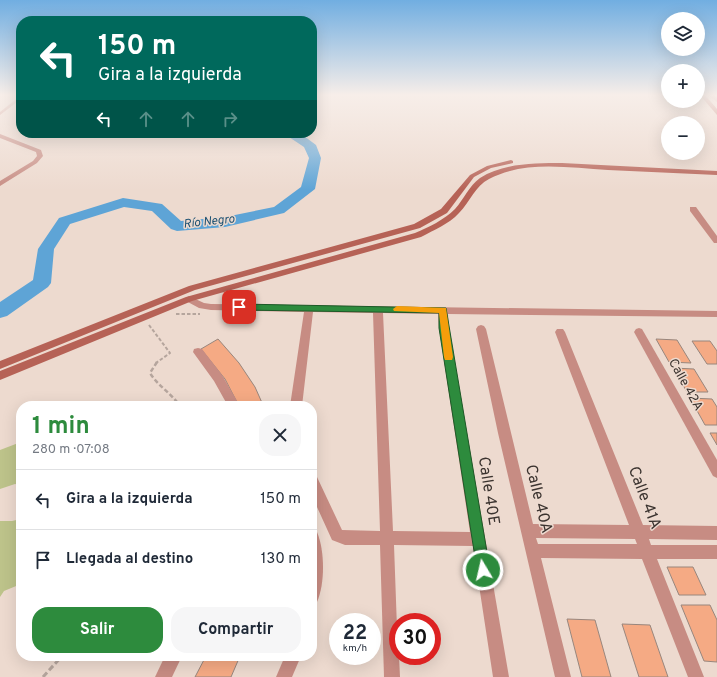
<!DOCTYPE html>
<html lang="es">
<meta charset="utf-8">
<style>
:root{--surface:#fff;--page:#f6f6f7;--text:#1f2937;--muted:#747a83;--line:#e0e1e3;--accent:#2d8b3d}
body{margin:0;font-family:Overpass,sans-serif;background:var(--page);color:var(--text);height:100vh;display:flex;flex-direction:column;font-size:15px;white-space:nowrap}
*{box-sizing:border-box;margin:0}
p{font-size:13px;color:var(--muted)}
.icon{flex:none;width:22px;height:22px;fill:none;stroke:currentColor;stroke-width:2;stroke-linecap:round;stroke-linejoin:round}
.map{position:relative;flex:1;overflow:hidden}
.drawer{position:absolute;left:16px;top:401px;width:301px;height:260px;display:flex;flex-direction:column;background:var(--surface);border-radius:16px;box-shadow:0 4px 16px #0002}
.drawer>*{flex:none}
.top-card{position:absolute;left:16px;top:16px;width:301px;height:122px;border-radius:16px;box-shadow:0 4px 16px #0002;background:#00695c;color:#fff;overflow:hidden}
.tools{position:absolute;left:661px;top:12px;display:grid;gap:8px}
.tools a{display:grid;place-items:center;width:44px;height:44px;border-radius:50%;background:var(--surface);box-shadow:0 4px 16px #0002;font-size:20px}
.speed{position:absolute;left:329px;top:613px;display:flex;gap:8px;font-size:20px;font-weight:700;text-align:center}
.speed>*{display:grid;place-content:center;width:52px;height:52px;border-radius:50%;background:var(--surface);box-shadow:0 4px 16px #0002;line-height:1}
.speed small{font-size:10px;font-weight:400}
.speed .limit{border:6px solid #d22;background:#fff;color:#111}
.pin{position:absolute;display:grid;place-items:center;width:34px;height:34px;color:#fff;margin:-17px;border-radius:8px;box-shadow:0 2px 6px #0006}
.me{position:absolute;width:44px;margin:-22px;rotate:351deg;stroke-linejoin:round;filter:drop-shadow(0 0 3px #0008)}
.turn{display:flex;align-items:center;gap:14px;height:84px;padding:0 16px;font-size:18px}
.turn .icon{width:52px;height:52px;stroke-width:2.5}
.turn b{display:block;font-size:28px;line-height:34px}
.lanes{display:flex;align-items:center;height:38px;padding:0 16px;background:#0003;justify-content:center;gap:20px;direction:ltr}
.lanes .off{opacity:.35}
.round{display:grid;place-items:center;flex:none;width:42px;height:42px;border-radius:16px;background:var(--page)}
.summary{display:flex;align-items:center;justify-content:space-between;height:68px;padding:0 16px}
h1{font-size:24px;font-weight:700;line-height:30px;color:var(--accent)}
.button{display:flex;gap:8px;margin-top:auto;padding:8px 16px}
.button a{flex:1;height:46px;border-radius:16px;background:var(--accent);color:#fff;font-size:16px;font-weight:700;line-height:46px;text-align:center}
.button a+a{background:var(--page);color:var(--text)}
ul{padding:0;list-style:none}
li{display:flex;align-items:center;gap:12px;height:60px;padding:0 16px;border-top:1px solid var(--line)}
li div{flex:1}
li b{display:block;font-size:15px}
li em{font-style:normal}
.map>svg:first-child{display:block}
.green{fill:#bdc38a}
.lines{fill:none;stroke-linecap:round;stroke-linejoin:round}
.river{fill:#5ea4d6;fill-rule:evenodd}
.building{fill:#f5aa84;stroke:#98867d}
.path-far2{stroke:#b5a59d;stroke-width:2;stroke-dasharray:3.5 2;stroke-linecap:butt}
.path-far1{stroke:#b5a59d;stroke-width:2.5;stroke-dasharray:4.5 2.5;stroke-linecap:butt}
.path{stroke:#b5a59d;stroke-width:3;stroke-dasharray:6 3;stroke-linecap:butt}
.lane{fill:#c78c83;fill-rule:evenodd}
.street{fill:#c78c83;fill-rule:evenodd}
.secondary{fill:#b66256;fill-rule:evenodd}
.route{fill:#2d8b3d;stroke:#1d5a28}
.slow{fill:#f59e0b}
.labels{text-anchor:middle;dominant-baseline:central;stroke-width:3;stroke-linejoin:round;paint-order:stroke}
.far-water-label{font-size:12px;font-style:italic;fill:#1a4f71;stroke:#eddacf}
.street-label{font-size:13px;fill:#3b332f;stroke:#eddacf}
.near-street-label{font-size:16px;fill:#3b332f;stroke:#eddacf}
</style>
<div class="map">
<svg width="717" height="677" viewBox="0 0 717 677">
<rect width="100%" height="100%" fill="#eddacf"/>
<g class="green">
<path d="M21 442V485L15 484 0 489V450Z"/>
<path d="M21 519V584L4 591 0 597V521H12Z"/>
</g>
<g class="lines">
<path class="river" d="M283 133H300L316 145 321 158 315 189 284 213 225 227 177 231 171 229 152 211 124 207 70 224 54 249 51 283 48 287 7 316 0 318V302L33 280 38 249 59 218 123 198 162 204 181 221 225 217 274 207 301 187 309 158 304 147Z"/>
</g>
<g class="building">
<path d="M218 339 239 363 255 387 263 405 239 406 225 379 201 349Z"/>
<path d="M656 339 677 340 691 363 669 362Z"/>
<path d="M692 341H710L717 351V364H707Z"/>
<path d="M673 368 694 369 708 392H687Z"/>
<path d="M690 398 712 399 717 407V425H705Z"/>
<path d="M710 433H717V445Z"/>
<path d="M667 567H693L706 595H679Z"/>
<path d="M681 605H710L717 620V662L704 661Z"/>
<path d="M567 619 595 620 611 677H582Z"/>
<path d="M622 624 650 625 668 677H639Z"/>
<path d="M206 656H240L231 677H195Z"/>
</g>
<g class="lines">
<g class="path-far2">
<path d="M176 314H200"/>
<path d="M149 325 170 353 156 363"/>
</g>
<path class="path-far1" d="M157 362 150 373C158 386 171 393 180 406"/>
<path class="path" d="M43 677 62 656"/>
<path class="lane" d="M20 96H21V99L0 115V112Z"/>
<g class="street">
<path d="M708 95H714L717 98V102Z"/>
<path d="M0 134 41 150 43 156 37 163 0 186V181L33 161 37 156 36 152 0 138Z"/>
<path d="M690 207H696L717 236V243H714L690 211Z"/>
<path d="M189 296 204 303 211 304 717 311V317L448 314 449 328 509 677H493L473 546 394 545 398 656H399L400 677H384L380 545H345L332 540 312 496V475L317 477 342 530 380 531 373 313 313 312 302 406H290L304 312 211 310 199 308 186 301 184 299ZM383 313 438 314 439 328 470 532 393 531Z"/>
<path d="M481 325 484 326 486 329 533 524 629 525 555 332 557 329H563L565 332 643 525 717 526V540L649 539 651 545H717V559H657L704 677H688L642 559 541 558 571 677H555L498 433 476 329 478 326ZM536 538 635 539 637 544H538Z"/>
<path d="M639 328 642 329 717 460V478L713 476 634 332 636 329Z"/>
<path d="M198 348 202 349 222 375 240 406H228L214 381 193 352 194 349Z"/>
<path d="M312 530 317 532C325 551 325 584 317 602L312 605Z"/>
<path d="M165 656H182L172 677H155Z"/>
<path d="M285 656H301L292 677H276Z"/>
</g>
<g class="secondary">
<path d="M700 95H705L717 109V115Z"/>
<path d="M511 160 513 161V163L491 168 474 177 447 213 420 228 195 290 0 369V361L189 286 414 224 441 209 470 175 487 166Z"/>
<path d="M562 163 717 171V175C681 173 644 172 608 170 569 168 525 160 489 179 475 186 470 202 459 213 449 224 434 230 421 237L192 301 0 380V371L186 297 415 233C429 227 444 220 455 209 464 199 469 186 480 178 503 163 536 163 562 163Z"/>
</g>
</g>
<linearGradient id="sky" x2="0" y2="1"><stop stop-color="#71aee1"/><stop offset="0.5" stop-color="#f7eee9"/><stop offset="1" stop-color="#f7eee9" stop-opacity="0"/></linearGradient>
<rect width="717" height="190" fill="url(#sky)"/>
<path class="route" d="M239 304 446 308 490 570 488 574 483 576 479 574 477 570 439 328V313L239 310 235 307Z"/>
<path class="slow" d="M397 306 446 308 453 357 452 360H445L444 357 439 313 394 311 393 309Z"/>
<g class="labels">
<g class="far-water-label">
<text transform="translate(209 222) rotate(-6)">Río Negro</text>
</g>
<g class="street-label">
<text transform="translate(685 385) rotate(61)">Calle 42A</text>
</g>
<g class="near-street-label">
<text transform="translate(488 491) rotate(81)">Calle 40E</text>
<text transform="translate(644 498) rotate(69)">Calle 41A</text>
<text transform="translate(538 499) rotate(76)">Calle 40A</text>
</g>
</g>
</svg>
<div class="tools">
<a><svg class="icon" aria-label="layers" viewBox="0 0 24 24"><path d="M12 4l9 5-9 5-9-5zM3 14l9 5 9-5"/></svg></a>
<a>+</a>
<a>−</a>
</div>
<div class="speed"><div>22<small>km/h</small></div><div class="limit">30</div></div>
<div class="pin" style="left:239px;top:307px;background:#d93025"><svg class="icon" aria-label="arrive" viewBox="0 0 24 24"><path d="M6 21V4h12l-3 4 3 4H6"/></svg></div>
<svg class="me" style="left:483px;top:570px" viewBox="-20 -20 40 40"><circle r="17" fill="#2d8b3d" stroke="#fff" stroke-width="3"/><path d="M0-11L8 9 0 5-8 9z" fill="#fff"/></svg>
<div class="top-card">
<div class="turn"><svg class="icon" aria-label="left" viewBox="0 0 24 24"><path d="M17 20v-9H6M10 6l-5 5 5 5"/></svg><div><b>150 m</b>Gira a la izquierda</div></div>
<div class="lanes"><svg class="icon" aria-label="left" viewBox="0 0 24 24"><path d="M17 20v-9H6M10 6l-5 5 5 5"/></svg><svg class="icon off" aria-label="ahead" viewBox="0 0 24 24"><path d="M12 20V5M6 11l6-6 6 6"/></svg><svg class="icon off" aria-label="ahead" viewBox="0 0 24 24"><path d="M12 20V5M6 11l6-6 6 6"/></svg><svg class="icon off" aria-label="right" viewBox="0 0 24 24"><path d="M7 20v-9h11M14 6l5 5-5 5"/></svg></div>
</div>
<section class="drawer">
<div class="summary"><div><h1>1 min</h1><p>280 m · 07:08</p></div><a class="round"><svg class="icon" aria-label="close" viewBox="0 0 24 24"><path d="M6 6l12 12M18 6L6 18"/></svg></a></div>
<ul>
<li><svg class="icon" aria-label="left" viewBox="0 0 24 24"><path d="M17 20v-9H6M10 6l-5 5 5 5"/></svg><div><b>Gira a la izquierda</b></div><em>150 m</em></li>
<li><svg class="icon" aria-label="arrive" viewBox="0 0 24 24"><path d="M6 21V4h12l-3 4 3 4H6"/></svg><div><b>Llegada al destino</b></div><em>130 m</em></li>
</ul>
<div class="button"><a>Salir</a><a>Compartir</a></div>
</section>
</div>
